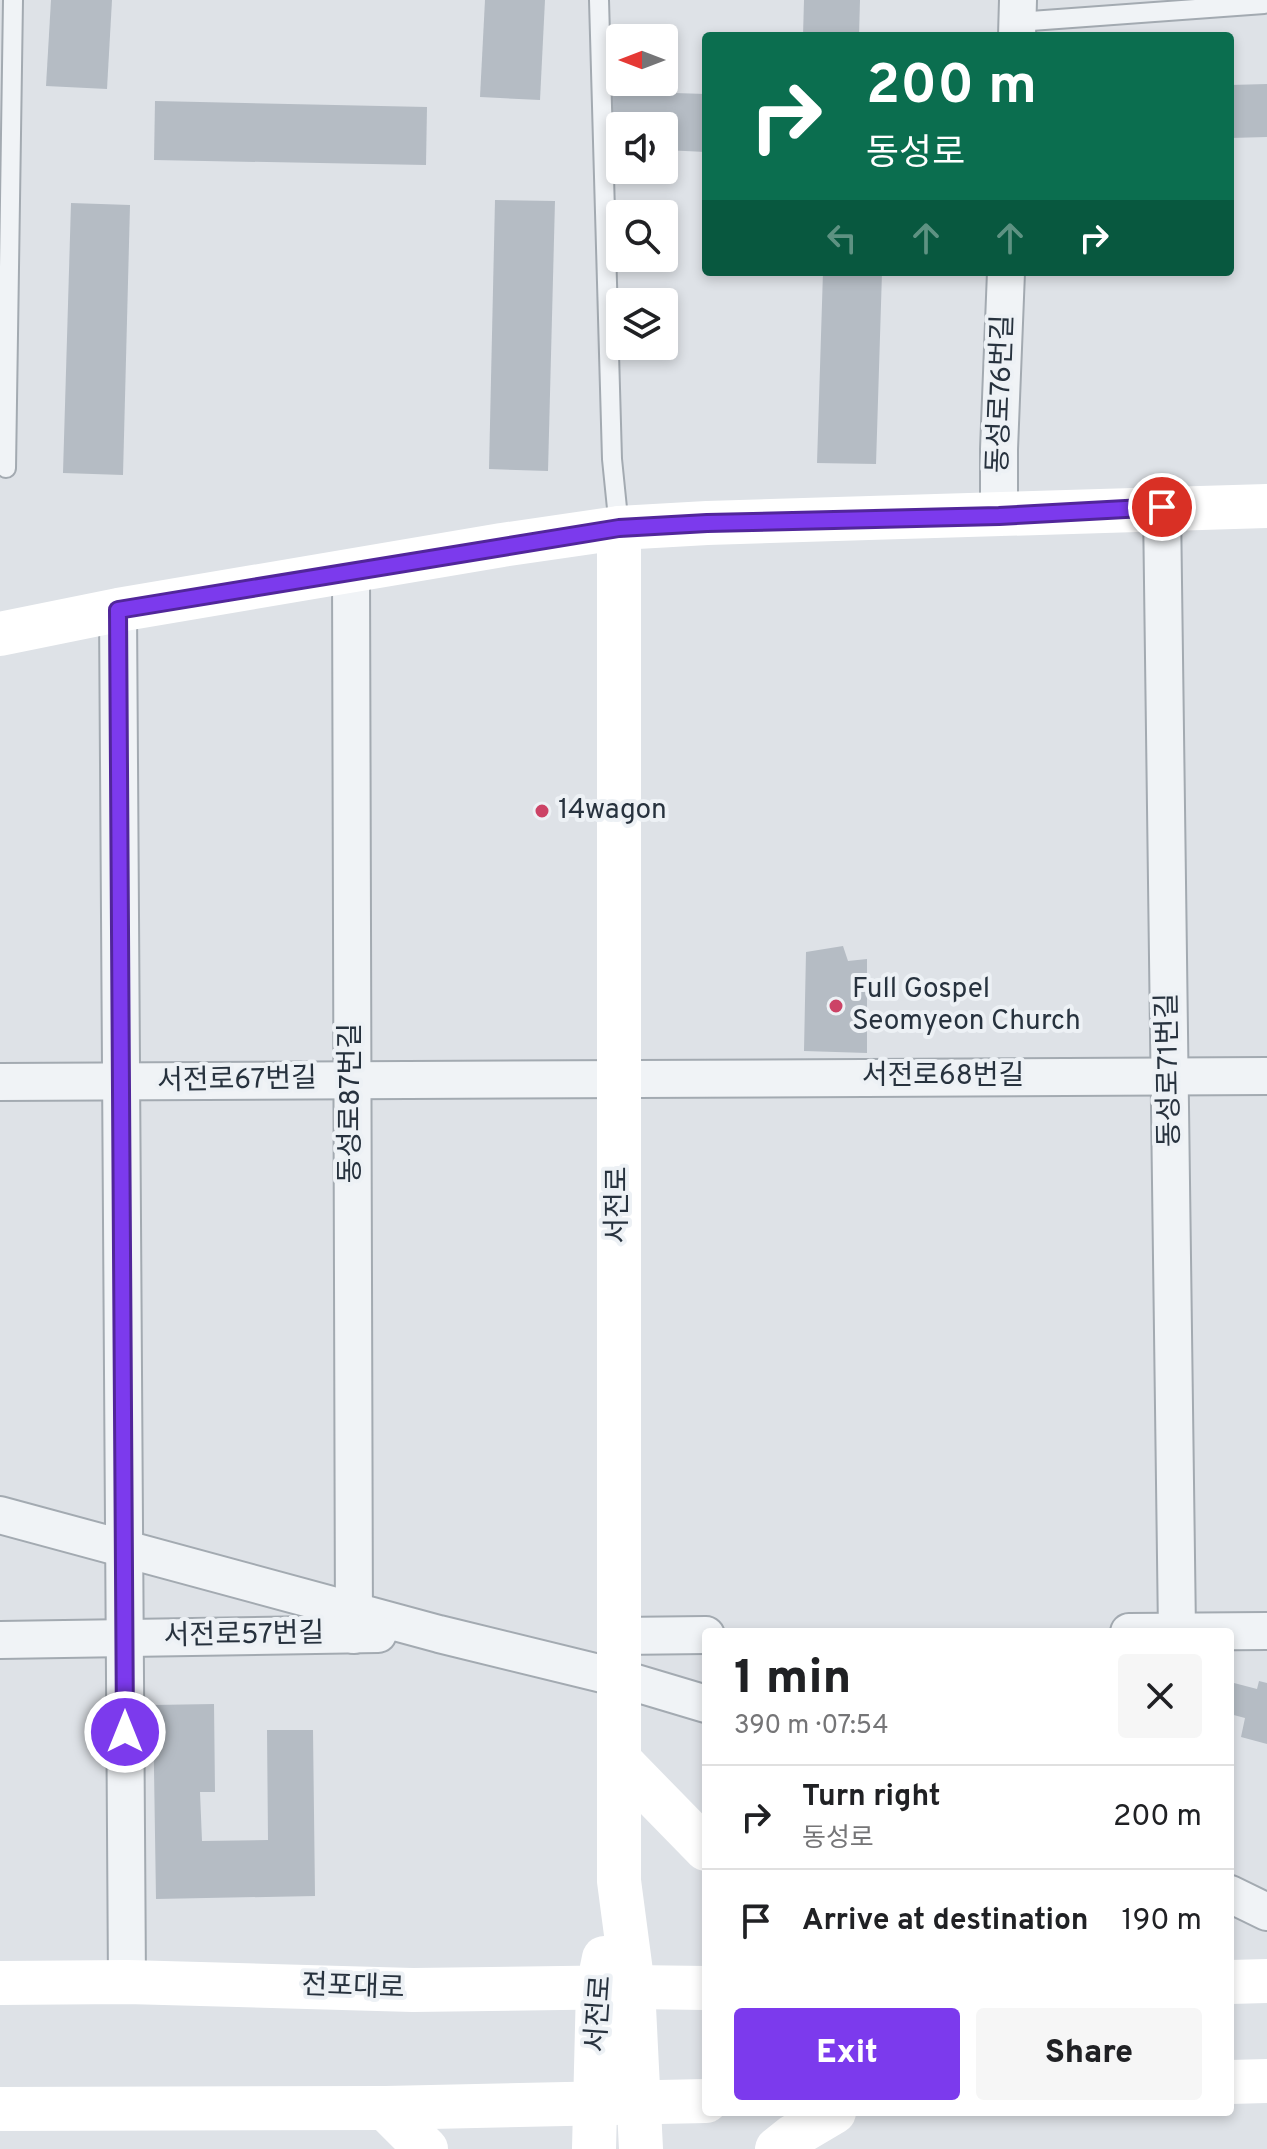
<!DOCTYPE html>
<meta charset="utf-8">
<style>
:root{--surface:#fff;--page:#f6f6f6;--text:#202124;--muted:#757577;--line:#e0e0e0;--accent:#7c3aed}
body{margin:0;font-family:Overpass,"Noto Sans KR",sans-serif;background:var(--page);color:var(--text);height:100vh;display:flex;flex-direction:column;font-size:30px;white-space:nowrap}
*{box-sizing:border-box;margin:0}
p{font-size:26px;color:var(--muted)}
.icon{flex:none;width:44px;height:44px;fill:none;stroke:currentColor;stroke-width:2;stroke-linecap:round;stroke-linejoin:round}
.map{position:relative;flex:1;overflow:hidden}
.side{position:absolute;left:702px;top:1628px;width:532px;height:488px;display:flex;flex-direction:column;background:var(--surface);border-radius:8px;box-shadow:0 4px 12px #0003}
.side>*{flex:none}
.hud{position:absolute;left:702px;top:32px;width:532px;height:244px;border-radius:8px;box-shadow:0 4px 12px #0003;background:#0b6e4f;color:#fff;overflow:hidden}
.needle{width:52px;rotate:270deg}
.tools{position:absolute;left:606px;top:24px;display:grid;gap:16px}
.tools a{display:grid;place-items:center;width:72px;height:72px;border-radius:8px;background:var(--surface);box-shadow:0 4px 12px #0003;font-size:40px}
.pin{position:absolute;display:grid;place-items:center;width:68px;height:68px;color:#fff;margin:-34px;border:4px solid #fff;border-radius:50%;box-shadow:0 2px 8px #0007}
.me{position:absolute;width:88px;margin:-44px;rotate:0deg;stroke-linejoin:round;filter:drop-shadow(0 0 6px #0008)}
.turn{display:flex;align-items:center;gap:28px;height:168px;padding:0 32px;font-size:36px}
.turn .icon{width:104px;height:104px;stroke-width:2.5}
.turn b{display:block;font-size:56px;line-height:68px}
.lanes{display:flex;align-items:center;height:76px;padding:0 32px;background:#0003;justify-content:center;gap:40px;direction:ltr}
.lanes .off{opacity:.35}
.round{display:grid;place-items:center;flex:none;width:84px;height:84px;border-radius:8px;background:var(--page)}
.head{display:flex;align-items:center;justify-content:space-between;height:136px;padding:0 32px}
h1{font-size:48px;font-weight:800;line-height:60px}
.primary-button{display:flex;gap:16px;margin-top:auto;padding:16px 32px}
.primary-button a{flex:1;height:92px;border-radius:8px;background:var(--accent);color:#fff;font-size:32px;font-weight:800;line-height:92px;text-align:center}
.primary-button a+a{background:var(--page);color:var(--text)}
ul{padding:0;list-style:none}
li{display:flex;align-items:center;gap:24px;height:104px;padding:0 32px;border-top:2px solid var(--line)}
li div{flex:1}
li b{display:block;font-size:30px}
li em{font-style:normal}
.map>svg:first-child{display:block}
.building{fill:#b5bcc4}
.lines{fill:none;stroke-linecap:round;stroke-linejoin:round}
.lane-casing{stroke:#a3aab1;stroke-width:22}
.street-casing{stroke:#a3aab1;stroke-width:40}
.lane{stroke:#f0f3f6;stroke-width:18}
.street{stroke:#f0f3f6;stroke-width:36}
.secondary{stroke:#fff;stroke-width:44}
.route-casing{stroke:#51269a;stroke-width:20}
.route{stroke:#7c3aed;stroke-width:14}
.poi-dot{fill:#cc4366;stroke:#edf1f5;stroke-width:3}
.labels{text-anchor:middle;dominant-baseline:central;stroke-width:8;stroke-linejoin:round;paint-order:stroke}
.street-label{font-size:28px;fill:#27323e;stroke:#edf1f5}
.poi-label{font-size:28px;fill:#27323e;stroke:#edf1f5;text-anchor:start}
</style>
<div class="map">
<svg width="1267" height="2149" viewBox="0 0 1267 2149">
<rect width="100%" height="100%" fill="#dee2e7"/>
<g class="building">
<path d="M51 0H112L107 89 46 86Z"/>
<path d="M485 0H545L540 100 480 97Z"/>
<path d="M804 0H860L859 36H803Z"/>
<path d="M1267 84V137L1230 138V85Z"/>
<path d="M611 91 706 94V152L664 150V126H620V149L610 148Z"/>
<path d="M155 101 427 107 426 165 154 160Z"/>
<path d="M495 200 555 201 548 471 489 469Z"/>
<path d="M71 203 130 205 123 475 63 473Z"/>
<path d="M823 272H882L876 464 817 463Z"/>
<path d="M843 946 848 961 867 959V1053L804 1051 806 952Z"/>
<path d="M1259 1681 1267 1683V1744L1241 1737 1245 1718 1230 1714V1689L1233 1690 1234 1683 1257 1689Z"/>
<path d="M214 1704 215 1792H200L202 1841 268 1840 267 1730H313L315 1896 156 1899 153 1705Z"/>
</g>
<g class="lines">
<g class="lane-casing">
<g id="lane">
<path d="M599 0 612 459 619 528"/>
<path d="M1017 22 1264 4V0"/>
<path d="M6 468 13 0"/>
</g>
</g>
<g class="street-casing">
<g id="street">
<path d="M1017 36 1018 0"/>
<path d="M1162 507 1177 1632"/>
<path d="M999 516V449L1006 272"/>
<path d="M351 572 354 1635"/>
<path d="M118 610 127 1982"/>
<path d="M0 1082 1267 1076"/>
<path d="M0 1515 439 1634 619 1678 706 1704"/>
<path d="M1129 1632 1267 1631"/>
<path d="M619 1636 706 1635"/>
<path d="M0 1640 378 1634"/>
<path d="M1230 1894 1267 1912"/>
</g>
</g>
<use href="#lane" class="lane"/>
<use href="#street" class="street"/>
<g class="secondary">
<path d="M619 528V1881L633 1987 641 2149"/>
<path d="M0 634 118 610 502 545 619 528 707 523 1267 506"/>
<path d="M619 1760 706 1849"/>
<path d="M1230 1982 1267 1981"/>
<path d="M0 1983 127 1982 413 1990 633 1987 706 1988"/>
<path d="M1230 2082 1267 2081"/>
<path d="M385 2108 426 2149"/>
<path d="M0 2109 385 2108 706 2101"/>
<path d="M594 2149 598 1987 604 1958"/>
<path d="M777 2149 792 2137 834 2112"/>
</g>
</g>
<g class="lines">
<g class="route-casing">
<path id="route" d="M125 1732 118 610 619 528 707 523 999 516 1162 507"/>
</g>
<use href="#route" class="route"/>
</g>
<g class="poi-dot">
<circle cx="542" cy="811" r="8"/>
<circle cx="836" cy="1006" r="8"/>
</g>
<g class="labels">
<g class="street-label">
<text transform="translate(1002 394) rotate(-88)">동성로76번길</text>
<text transform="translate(1170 1070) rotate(-91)">동성로71번길</text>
<text x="943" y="1077">서전로68번길</text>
<text transform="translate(237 1081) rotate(-1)">서전로67번길</text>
<text transform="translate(352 1103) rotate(-90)">동성로87번길</text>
<text transform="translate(619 1205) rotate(-90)">서전로</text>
<text transform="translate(244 1636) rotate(-1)">서전로57번길</text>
<text transform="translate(353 1988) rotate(2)">전포대로</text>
<text transform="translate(600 2014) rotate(-86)">서전로</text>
</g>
<g class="poi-label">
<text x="558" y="811">14wagon</text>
<text x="852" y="990">Full Gospel<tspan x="852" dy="32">Seomyeon Church</tspan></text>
</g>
</g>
</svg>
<div class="tools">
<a><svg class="needle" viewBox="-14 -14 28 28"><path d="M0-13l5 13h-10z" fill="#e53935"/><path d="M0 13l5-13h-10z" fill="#757577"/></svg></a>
<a><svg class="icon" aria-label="sound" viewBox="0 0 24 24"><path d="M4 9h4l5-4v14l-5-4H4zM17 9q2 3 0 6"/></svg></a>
<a><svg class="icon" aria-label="search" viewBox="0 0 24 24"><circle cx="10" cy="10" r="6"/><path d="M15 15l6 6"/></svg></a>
<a><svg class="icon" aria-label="layers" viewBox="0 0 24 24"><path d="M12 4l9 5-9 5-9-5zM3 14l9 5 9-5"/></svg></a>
</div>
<div class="pin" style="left:1162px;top:507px;background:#d93025"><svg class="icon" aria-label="arrive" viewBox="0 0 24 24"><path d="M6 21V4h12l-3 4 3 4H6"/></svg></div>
<svg class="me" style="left:125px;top:1732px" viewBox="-20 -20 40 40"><circle r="17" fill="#7c3aed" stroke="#fff" stroke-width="3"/><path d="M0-11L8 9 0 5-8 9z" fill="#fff"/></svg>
<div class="hud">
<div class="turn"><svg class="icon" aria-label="right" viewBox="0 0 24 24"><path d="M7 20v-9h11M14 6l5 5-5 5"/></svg><div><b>200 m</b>동성로</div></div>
<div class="lanes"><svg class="icon off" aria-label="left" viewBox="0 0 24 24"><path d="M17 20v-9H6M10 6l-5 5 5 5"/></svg><svg class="icon off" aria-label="ahead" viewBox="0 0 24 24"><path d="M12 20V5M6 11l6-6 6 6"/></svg><svg class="icon off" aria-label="ahead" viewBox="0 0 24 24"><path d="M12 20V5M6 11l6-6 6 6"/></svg><svg class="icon" aria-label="right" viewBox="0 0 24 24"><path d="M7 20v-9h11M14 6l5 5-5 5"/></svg></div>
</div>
<section class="side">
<div class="head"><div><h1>1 min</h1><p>390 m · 07:54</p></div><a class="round"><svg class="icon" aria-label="close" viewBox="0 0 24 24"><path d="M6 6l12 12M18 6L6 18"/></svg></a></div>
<ul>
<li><svg class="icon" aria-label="right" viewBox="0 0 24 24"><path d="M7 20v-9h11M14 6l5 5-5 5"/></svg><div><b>Turn right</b><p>동성로</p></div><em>200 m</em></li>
<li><svg class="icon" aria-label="arrive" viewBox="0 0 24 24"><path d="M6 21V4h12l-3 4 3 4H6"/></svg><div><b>Arrive at destination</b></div><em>190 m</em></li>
</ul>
<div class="primary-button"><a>Exit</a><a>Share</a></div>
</section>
</div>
